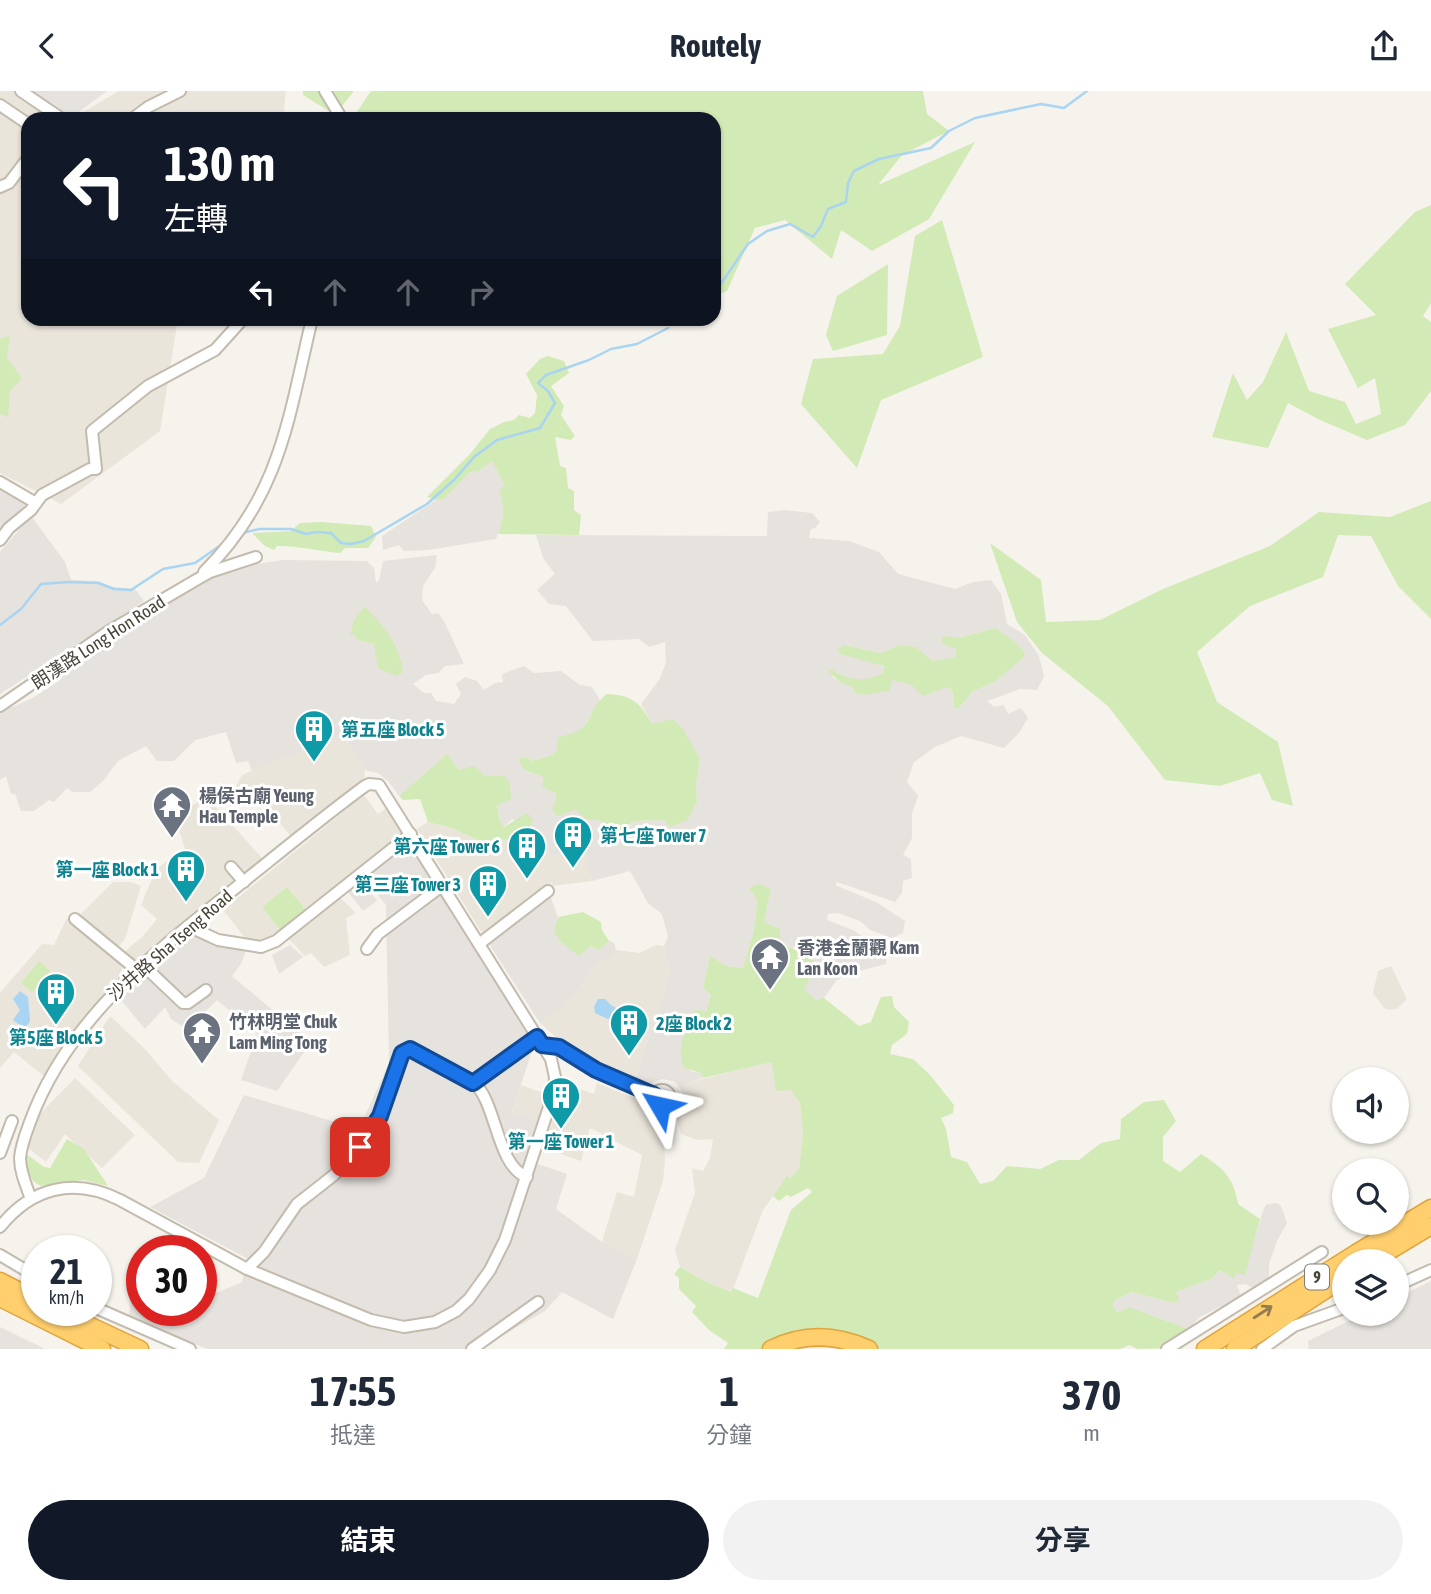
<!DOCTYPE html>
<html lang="zh-TW">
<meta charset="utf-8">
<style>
:root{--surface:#fff;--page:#f2f2f3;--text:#1f2937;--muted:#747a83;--accent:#111827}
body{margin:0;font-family:"Asap Condensed","Noto Sans TC",sans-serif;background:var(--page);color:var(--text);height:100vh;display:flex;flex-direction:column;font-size:26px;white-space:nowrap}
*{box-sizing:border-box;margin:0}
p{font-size:23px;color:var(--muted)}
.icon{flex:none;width:38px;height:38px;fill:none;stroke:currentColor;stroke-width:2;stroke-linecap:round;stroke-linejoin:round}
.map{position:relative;height:1258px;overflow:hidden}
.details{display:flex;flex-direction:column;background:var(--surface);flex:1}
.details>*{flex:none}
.hud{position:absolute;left:21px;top:21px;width:700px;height:214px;border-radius:21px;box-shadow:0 2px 5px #0004;background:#111827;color:#fff;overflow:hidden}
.buttons{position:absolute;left:1332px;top:976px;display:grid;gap:14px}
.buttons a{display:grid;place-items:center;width:77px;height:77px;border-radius:50%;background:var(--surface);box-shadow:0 2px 5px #0004;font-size:35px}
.speed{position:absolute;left:21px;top:1144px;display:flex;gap:14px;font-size:35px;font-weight:700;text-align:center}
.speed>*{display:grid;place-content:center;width:91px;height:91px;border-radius:50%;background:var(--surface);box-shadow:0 2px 5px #0004;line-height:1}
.speed small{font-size:18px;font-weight:400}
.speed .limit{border:10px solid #d22;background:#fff;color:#111}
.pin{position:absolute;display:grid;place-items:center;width:60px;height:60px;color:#fff;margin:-30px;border-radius:14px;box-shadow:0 4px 10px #0006}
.me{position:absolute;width:77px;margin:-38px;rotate:306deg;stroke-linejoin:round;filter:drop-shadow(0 0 5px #0008)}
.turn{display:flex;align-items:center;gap:24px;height:147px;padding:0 28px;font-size:32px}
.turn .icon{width:91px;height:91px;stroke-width:2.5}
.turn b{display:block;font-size:49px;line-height:60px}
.lanes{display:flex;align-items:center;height:66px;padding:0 28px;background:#0003;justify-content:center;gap:35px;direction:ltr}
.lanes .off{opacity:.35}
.eta{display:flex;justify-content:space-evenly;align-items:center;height:119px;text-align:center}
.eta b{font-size:42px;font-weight:700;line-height:49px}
.cta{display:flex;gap:14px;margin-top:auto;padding:14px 28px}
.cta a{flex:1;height:80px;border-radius:42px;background:var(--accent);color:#fff;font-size:28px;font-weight:700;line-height:80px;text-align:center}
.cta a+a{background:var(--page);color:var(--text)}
header{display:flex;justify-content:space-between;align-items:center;height:91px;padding:0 28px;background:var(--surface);font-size:32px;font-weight:700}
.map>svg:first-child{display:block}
.residential{fill:#eae5da}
.industrial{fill:#e6e2dd;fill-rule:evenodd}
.green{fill:#d2eab5}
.water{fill:#a9d4f2}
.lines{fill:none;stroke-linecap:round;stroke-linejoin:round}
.stream{stroke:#a9d4f2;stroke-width:2.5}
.minor-casing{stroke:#c2bbae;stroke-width:14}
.highway-casing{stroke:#e0a43c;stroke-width:19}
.minor{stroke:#fff;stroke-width:10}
.highway{stroke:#ffcf6e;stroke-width:16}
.oneway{stroke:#937c4e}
.route-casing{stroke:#114b97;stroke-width:18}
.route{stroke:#1a73e8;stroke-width:12}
.labels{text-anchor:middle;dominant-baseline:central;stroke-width:6;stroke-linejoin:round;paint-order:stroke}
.shield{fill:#fff;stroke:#817c74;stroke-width:2}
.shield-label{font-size:16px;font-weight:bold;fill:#4b4439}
.street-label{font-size:18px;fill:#4b4439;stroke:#fff}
.culture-label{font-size:18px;font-weight:bold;fill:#0d838f;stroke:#fff;text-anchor:start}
.worship-label{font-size:18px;font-weight:bold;fill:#5b616d;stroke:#fff;text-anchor:start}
</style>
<header><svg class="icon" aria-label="back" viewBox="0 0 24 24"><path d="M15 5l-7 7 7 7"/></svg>Routely<svg class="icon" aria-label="share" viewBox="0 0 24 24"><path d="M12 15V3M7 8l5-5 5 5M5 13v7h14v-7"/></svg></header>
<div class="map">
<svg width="1431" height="1258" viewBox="0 0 1431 1258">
<rect width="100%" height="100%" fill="#f6f3ec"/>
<g class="residential">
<path d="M0 0H15L57 28H28V228H178L160 340 61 413 0 382Z"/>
<path d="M119 0H286L283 28H71Z"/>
<path d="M323 649H346L365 679 364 692 292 747 260 707 247 715 234 699 242 684 287 663 290 666Z"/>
<path d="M364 704 378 723 386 717 405 746 306 819 287 796 262 816 280 839 260 850 246 848 223 819Z"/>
<path d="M206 705 264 769 169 846 160 849 152 856 145 867 138 870 131 868 123 862 143 845 157 828 141 814 156 778 185 758 175 726Z"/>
<path d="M428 731 449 736 494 756 504 749 513 761 533 746 548 753 550 765 586 759 592 790 552 795 553 792 547 793V796L484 845 417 738Z"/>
<path d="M113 791H131L141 795 125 848 117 857 79 825Z"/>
<path d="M337 804 356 822 346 827 350 864 324 876 311 862 305 865 288 847Z"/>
<path d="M67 827 119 872 122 877 120 886 82 930 45 986 14 961 0 977V902L42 853 54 854Z"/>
<path d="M656 854 664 855 670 882 634 991 598 975 569 958 540 932 559 915 563 919 602 867 605 869 616 859 640 862Z"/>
<path d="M1391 875 1407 908 1397 918 1389 919 1384 917 1373 902 1378 880Z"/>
<path d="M110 925 146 959 171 989 219 1029 199 1072 178 1071 78 975Z"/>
<path d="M773 970 800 1012 803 1043 799 1078 790 1087 787 1086 763 1119 732 1201 702 1189 680 1176 675 1159 695 1102 692 1077 703 1080 710 1067 713 1048 698 1049 681 1043 675 1022 687 992Z"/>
<path d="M75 987 135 1044 102 1077 65 1043 46 1071 26 1055 40 1023Z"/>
<path d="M597 992 631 1006 645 1009 654 1018 663 1022 665 1068 663 1090 637 1168 602 1151 617 1101 634 1106 642 1064 590 1037 581 1070 544 1057 564 993 594 1003Z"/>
<path d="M521 994 546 1003 538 1030 512 1022Z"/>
</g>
<g class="industrial">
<path d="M28 0H107L72 26Z"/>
<path d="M492 369 505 395 502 432 496 448 428 459 404 460 399 454 383 459 382 445 436 409 444 408 470 381 478 380Z"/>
<path d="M0 395 27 413 0 439Z"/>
<path d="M785 419 812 422 820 431 815 437 811 438 809 447 849 450 879 461 898 483 955 498 973 491 991 489 1001 503 1007 533 1025 544 1039 565 1044 585 1037 599 1020 598 987 610 994 616 1004 614 1008 623 1021 617 1028 627 1019 642 1004 657 961 645 935 656 914 671 907 691 918 705 912 722V747L903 764 911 768 912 787 903 790 902 802 895 811 837 791 835 794 876 811 905 830 903 842 892 847 870 839 860 830 838 822 828 823 827 829 853 839 871 851 886 857V873L847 883 836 890 824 907 816 909 803 899 815 875 809 865 780 850 764 831 771 798 749 797 757 809 754 838 743 877 726 875 710 866 703 897 711 904 706 921 696 918 690 980 701 982 703 987 687 992 683 1001 675 991 663 988 651 992 634 991 670 882 664 855 668 846 662 823 648 812 630 780 592 790 585 759 550 765 548 753 533 746 513 761 504 749 527 743 513 728 503 736 500 731 497 714 505 685H485L478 680H459L447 663 399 705 388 690 378 682 365 679 346 649H323L290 666 286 664 252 680 248 670 236 672 226 641 195 649 174 670H157L146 655 118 670 104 689 90 701H72L67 697 54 711 49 709 34 720H21L15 703H11L6 685 0 689V621L31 608 56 592 83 566 207 486 244 475 283 469 367 470 374 477 376 492 379 489 383 470 437 464 435 477 423 495 422 509 432 523 438 522 444 530 464 573 445 575 438 582 426 584 413 593 424 602H431L436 610 454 613 461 603 456 593 465 586 477 590 484 599 495 592 503 591 502 583 524 575 534 582 561 580 580 594 592 596 600 609 583 637 575 643 557 646V659L552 664 531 670 528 682 542 684 555 702 556 709 604 730 624 742 634 730 664 729 697 711 696 693 700 668 652 633 641 613 659 589 666 572 665 551 649 556 639 548 593 550 566 515 549 513 537 499 555 483 543 467 536 444 767 445 768 421ZM364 515 396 585 374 553 357 549 354 541V529ZM995 537 994 591 972 601 958 618 954 616 952 599 946 596 892 589 854 596 833 587 831 579 841 585 860 589 874 587 884 581 885 576 867 569 846 554 880 562 900 554 916 556 931 570 956 567 959 547Z"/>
<path d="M31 425 65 471 71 489 98 490 113 496 135 498 144 510 0 603V461Z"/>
<path d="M409 752 534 954 512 1021 538 1030 526 1069 567 1083 556 1118 602 1151 637 1168 613 1228 562 1201 545 1220 479 1258H207L129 1224 131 1205H142V1220H201V1206H207L242 1191 248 1168 150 1116 204 1087 244 1004 359 1038 389 972 386 814 364 787Z"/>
<path d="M362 790 377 810 363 820 348 801Z"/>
<path d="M547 796 558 826 554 840 599 859 609 850 614 852 616 859 605 870 602 867 563 919 559 916 540 932 484 845Z"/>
<path d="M195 843 221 855 246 860 241 873 232 885 311 951 277 1000 241 989 257 943 217 909 187 938 171 928 165 916 145 938 120 908 187 846 189 847Z"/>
<path d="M290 854 303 866 279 883 272 864Z"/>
<path d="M1277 1112 1281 1115 1287 1132 1277 1150 1269 1173V1197L1251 1196 1246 1193 1237 1194 1241 1205 1200 1226 1188 1238 1129 1216 1119 1221 1113 1216 1114 1210 1132 1201 1174 1212 1175 1201 1213 1187 1221 1179 1244 1183 1264 1117 1267 1113Z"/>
<path d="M1431 1190V1258H1309L1308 1250 1363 1223H1396L1397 1207Z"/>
<path d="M0 1236 45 1258H0Z"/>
</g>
<g class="green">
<path d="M303 0H354L335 24 303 4Z"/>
<path d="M371 0H923L927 23 949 40 902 64 878 94 975 51 929 128 872 160 841 139 832 168 785 129 755 137 727 200 714 205V28H352Z"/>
<path d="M1431 114V212L1423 225 1431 231V300L1405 334 1367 349 1320 329 1288 312 1268 357 1212 346 1233 282 1247 309 1263 291 1286 241 1309 300 1345 311 1356 333 1381 323 1375 287 1358 297 1328 238 1376 224 1345 193 1415 121Z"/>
<path d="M942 129 983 266 881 309 857 377 801 313 813 268 883 263 900 235 915 145Z"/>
<path d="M888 173 887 244 833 260 826 244 837 205Z"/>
<path d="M10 244 7 266 22 288 10 300 8 326 0 323V248Z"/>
<path d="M548 265 564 270 569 282 551 295 564 315 561 324 575 345 571 349 555 346 560 375 566 377 568 397 574 400V419L581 424 579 444 498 443C504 427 505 415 499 399L505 395 492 370 478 380 470 381 444 408 436 409 427 406 470 363 490 338 504 331 514 329 519 324 530 327 535 322 537 304 526 283 540 268Z"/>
<path d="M1431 410V528L1398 495 1371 445 1338 444 1323 486 1250 515 1197 561 1217 611 1278 651 1293 715 1272 709 1260 682 1220 695 1165 689 1108 615 1042 562 1017 531 990 452 1041 489 1046 531 1100 529 1163 498 1270 455 1319 421 1390 426Z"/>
<path d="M321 431 371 435 376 446 368 457H345L340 462C319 460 299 455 277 455L274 459 265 455 252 442 291 440 300 432Z"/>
<path d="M364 515C383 534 400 553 403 581L396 585 378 577 374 553 357 549 354 542 350 545 354 529Z"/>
<path d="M995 537 1014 550 1025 562 1023 567 994 591 972 601 958 618 954 616 952 599 946 596 923 605 910 593 892 589 890 599 865 604 855 602 853 596 840 591 828 580 831 578C848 590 866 592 884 581V575L840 563 838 558 845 554 880 562 900 554 916 556 932 570 956 566V558L941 552 943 545 959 547Z"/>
<path d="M606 603C632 604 640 611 652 633L673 628 683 638 700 668 696 693 697 711 687 729 670 736 664 729 634 730 625 738 624 743 609 740 604 730 585 728 576 718 558 725 552 719 556 709 555 702 542 695 544 689 541 684C530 682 524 681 519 670L521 667H528L531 670 552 664 557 659V646C596 640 582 626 606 603Z"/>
<path d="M447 663 459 679 474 675 485 685H505L510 694 511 708 497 714 500 731 504 736 527 722 533 729 527 743 504 749 494 756 449 736 428 731 420 708 403 709 399 705Z"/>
<path d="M758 793 771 798 764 831 780 838V850L814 870 815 875 804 899 816 909 824 907 859 935 871 931 881 906 892 905 894 916 909 931 907 943 892 954 890 963 913 968 930 984 954 1014 953 1022 941 1027 946 1038 951 1066 967 1071 980 1093 993 1090 1007 1075 1040 1078 1059 1069H1079L1101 1052 1120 1048 1121 1028 1144 1011 1164 1009 1176 1030 1163 1046V1070L1180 1081 1201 1063C1224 1078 1233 1085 1238 1113L1260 1128 1245 1184 1237 1182 1233 1187 1220 1179 1213 1187 1176 1201 1179 1209 1174 1212 1132 1201 1114 1210 1113 1216 1118 1221 1129 1216 1188 1238 1190 1245 1182 1257 1137 1258 1130 1254 1120 1258H873L825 1241 772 1258H724L728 1252 709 1239 692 1221 696 1215 679 1198V1187L674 1183 680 1176 702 1189 731 1201 733 1197 758 1207 791 1119 812 1101 808 1097 791 1106 787 1104 779 1110 773 1105 787 1085 790 1087 799 1078 803 1043 800 1012 791 999 776 1000 772 971 703 987 701 982 684 977C675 956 687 938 696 918L706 921 711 904 703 897 710 865 726 875 743 877 754 838 757 809 749 797Z"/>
<path d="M287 796 306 819 280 839 262 816Z"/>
<path d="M583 821 601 831 602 839 609 850 599 859 591 855 579 865 560 850 554 840 558 826Z"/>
<path d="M39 870 50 880 32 901 21 892Z"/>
<path d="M67 1048 84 1058 108 1095 84 1089 41 1095 33 1090 27 1079 25 1062 44 1076 50 1077Z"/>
</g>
<g class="water">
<path d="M20 900 28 906 30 930 25 938 13 929 20 919 13 908Z"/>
<path d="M598 908H605L611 914 618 918V926L610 929 595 922 594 916Z"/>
</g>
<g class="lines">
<g class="stream">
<path d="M714 203 748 153 767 140 790 133 813 146 821 135 828 118 846 111 848 92 854 80 879 68 931 57 949 40 975 27 1041 13 1064 17 1087 0"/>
<path d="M242 442 259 438H291L306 443 316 441 331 442 341 452 351 453 364 450 427 413 454 389 474 366 497 349 540 337 555 312 548 300 538 292 546 284 589 269 611 258 637 253 668 237"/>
<path d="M0 534 21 518 41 493 69 491 98 492 114 498 131 499 163 478 195 472 221 454"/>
</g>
<g class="minor-casing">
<g id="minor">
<path d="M21 0 62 28"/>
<path d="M325 0 342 28"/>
<path d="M0 14 28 33"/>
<path d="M132 28 148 16 180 0"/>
<path d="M0 96 9 92 28 67"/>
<path d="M0 391 36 412"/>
<path d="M0 449 9 437 31 419 42 404 90 378H96L92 340 148 295 215 259 243 228"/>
<path d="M204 481C281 404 288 328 312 228"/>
<path d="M0 615 109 540 196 489 210 481 256 466"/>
<path d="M231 776 244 791"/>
<path d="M75 828 137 879"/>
<path d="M188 835 218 849 261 856 276 850 411 743"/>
<path d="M479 853 548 800"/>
<path d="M367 858 378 843 443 794"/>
<path d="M143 874 183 912H188L206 899"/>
<path d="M542 954 559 955 596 979 654 1004"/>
<circle cx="662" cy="1007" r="8"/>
<path d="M0 1062 12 1030"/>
<path d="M527 1086C496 1075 497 1010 473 991L537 946"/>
<path d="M0 1136C32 1096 74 1086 120 1109L247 1178 371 1229 404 1236 435 1231 456 1220 469 1208 490 1179 505 1149 553 1004 555 986 551 968 379 694 369 693 365 695C323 726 283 759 243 791 160 857 68 926 30 1031 26 1042 21 1054 20 1067 20 1081 26 1094 31 1108"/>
<path d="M0 1164 37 1186"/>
<path d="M247 1178 264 1161 297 1113 334 1084 371 1043 380 1025 402 963 406 959H415L473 991"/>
<path d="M1396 1195 1431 1179"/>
<path d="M96 1217 190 1258"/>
<path d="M472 1258 538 1211"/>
<path d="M1167 1258 1322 1161"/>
<path d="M1262 1258 1294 1235 1344 1217"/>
</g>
</g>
<g class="highway-casing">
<g id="highway">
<path d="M1371 1171 1431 1135"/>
<path d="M0 1190 37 1209"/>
<path d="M0 1207 102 1258"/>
<path d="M59 1220 140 1258"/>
<path d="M771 1258C803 1242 836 1243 869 1258"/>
<path d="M1205 1258 1356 1162 1431 1117"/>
<path d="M1235 1258 1344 1187"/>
</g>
</g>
<use href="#minor" class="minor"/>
<use href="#highway" class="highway"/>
</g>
<defs><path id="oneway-shaft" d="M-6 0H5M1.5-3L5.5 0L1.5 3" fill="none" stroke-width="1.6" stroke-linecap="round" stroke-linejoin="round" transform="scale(1.75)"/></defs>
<use class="oneway" href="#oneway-shaft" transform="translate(1263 1221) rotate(-33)"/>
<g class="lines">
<g class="route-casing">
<path id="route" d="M360 1056 380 1025 402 962 410 958 473 992 537 946 542 954 559 956 596 979 654 1004V1009L660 1015"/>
</g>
<use href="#route" class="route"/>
</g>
<defs>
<g id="building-pin" transform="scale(2.0125)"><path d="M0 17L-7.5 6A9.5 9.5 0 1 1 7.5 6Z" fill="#0f9aa8" stroke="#fff"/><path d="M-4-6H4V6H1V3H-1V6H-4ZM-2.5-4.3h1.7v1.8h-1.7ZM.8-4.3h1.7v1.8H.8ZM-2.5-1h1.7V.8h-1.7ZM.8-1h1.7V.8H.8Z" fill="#fff"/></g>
<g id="temple-pin" transform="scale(2.0125)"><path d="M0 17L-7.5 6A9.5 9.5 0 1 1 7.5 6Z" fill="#6b7280" stroke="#fff"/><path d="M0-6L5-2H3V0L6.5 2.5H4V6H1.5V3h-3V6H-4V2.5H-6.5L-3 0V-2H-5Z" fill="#fff"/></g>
</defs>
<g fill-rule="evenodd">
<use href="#building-pin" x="314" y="638"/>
<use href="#temple-pin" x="172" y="714"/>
<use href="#building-pin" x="573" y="744"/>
<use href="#building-pin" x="527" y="755"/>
<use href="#building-pin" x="186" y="778"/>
<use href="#building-pin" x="488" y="793"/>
<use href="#temple-pin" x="770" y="866"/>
<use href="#building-pin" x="56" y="901"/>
<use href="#building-pin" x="629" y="932"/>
<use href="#temple-pin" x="202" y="940"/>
<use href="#building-pin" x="561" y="1005"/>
</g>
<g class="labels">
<rect class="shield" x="1305" y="1173.5" width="24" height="25" rx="5"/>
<g class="shield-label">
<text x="1317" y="1186">9</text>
</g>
<g class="street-label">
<text transform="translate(98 551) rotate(-33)">朗漢路 Long Hon Road</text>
<text transform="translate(170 854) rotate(-41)">沙井路 Sha Tseng Road</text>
</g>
<g class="culture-label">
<text x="341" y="638">第五座 Block 5</text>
<text x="600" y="744">第七座 Tower 7</text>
<text x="500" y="755" text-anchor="end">第六座 Tower 6</text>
<text x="159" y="778" text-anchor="end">第一座 Block 1</text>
<text x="461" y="793" text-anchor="end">第三座 Tower 3</text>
<text x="656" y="932">2座 Block 2</text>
<text x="56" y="946" text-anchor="middle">第5座 Block 5</text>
<text x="561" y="1050" text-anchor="middle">第一座 Tower 1</text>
</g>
<g class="worship-label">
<text x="199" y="704">楊侯古廟 Yeung<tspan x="199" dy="21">Hau Temple</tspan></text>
<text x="797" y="856">香港金蘭觀 Kam<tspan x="797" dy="21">Lan Koon</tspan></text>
<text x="229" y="930">竹林明堂 Chuk<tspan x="229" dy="21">Lam Ming Tong</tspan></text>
</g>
</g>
</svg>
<div class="buttons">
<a><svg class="icon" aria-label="sound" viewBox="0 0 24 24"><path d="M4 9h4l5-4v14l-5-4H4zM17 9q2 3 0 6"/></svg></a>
<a><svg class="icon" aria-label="search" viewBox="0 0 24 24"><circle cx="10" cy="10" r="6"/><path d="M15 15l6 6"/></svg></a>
<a><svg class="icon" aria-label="layers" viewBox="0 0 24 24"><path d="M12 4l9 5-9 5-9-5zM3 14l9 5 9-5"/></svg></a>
</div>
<div class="speed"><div>21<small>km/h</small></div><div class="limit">30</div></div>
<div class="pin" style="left:360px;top:1056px;background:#d93025"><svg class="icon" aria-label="arrive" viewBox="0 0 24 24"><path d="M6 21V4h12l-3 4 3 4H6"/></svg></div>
<svg class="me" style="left:660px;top:1015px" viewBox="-20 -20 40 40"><path d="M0-17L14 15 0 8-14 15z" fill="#1a73e8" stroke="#fff" stroke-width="4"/></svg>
<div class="hud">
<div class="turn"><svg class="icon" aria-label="left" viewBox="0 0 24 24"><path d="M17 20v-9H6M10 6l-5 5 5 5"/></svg><div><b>130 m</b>左轉</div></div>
<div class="lanes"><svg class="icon" aria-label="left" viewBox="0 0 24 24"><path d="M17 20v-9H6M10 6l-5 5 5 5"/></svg><svg class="icon off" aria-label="ahead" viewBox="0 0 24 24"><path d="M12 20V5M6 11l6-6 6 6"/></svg><svg class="icon off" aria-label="ahead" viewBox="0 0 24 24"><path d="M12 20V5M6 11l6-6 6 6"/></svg><svg class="icon off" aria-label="right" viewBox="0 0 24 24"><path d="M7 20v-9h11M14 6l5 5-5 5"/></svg></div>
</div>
</div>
<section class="details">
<div class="eta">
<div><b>17:55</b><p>抵達</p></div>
<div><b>1</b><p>分鐘</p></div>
<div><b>370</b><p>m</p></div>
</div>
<div class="cta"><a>結束</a><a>分享</a></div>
</section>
